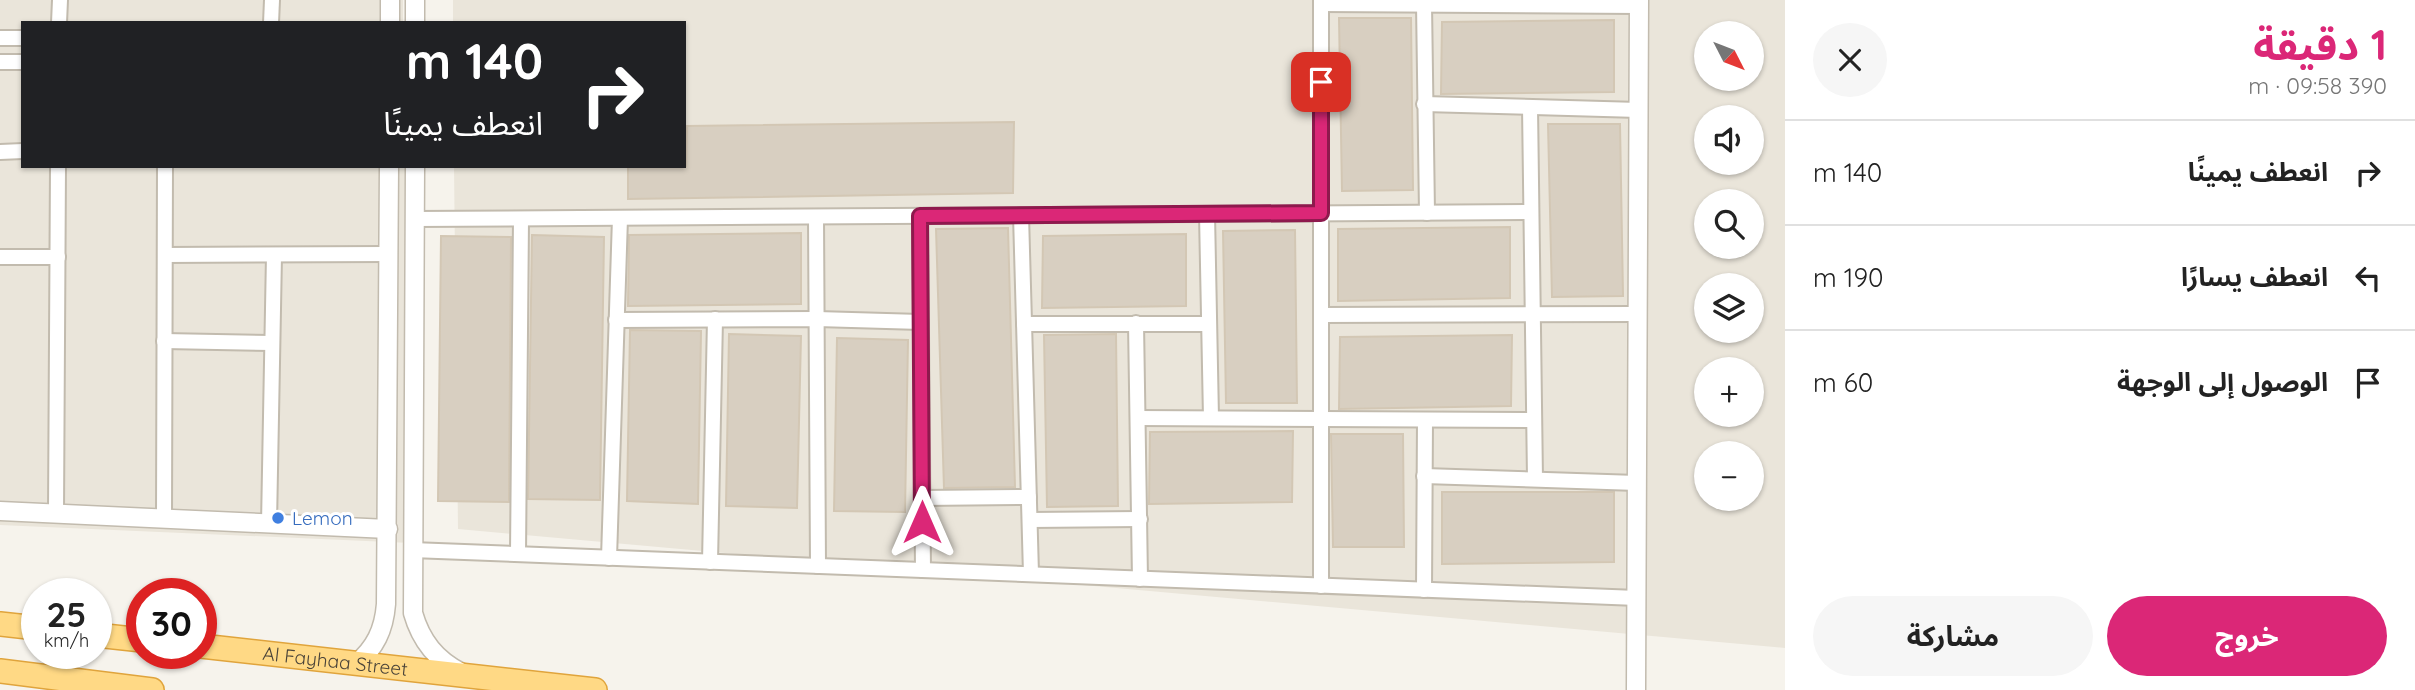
<!DOCTYPE html>
<html lang="ar">
<meta charset="utf-8">
<style>
:root{--surface:#fff;--page:#f6f6f6;--text:#222;--muted:#767676;--line:#e0e0e0;--accent:#db2777}
body{margin:0;font-family:Quicksand,"Noto Sans Arabic",sans-serif;background:var(--page);color:var(--text);direction:rtl;height:100vh;display:flex;flex-direction:column;font-size:26px;white-space:nowrap}
*{box-sizing:border-box;margin:0}
p{font-size:23px;color:var(--muted)}
.icon{flex:none;width:38px;height:38px;fill:none;stroke:currentColor;stroke-width:2;stroke-linecap:round;stroke-linejoin:round}
.map{position:relative;flex:1;overflow:hidden;direction:ltr}
.details{display:flex;flex-direction:column;background:var(--surface);width:630px}
.details>*{flex:none}
.top-card{position:absolute;left:21px;top:21px;width:665px;height:147px;border-radius:0px;box-shadow:0 2px 5px #0004;direction:rtl;background:#202124;color:#fff;overflow:hidden}
.needle{width:46px;rotate:132deg}
.buttons{position:absolute;left:1694px;top:21px;display:grid;gap:14px}
.buttons a{display:grid;place-items:center;width:70px;height:70px;border-radius:50%;background:var(--surface);box-shadow:0 2px 5px #0004;font-size:35px}
.speed{position:absolute;left:21px;top:578px;display:flex;gap:14px;font-size:35px;font-weight:700;text-align:center}
.speed>*{display:grid;place-content:center;width:91px;height:91px;border-radius:50%;background:var(--surface);box-shadow:0 2px 5px #0004;line-height:1}
.speed small{font-size:18px;font-weight:400}
.speed .limit{border:10px solid #d22;background:#fff;color:#111}
.pin{position:absolute;display:grid;place-items:center;width:60px;height:60px;color:#fff;margin:-30px;border-radius:14px;box-shadow:0 4px 10px #0006}
.me{position:absolute;width:77px;margin:-38px;rotate:0deg;stroke-linejoin:round;filter:drop-shadow(0 0 5px #0008)}
.turn{display:flex;align-items:center;gap:24px;height:147px;padding:0 28px;font-size:32px}
.turn .icon{width:91px;height:91px;stroke-width:2.5}
.turn b{display:block;font-size:49px;line-height:60px}
.round{display:grid;place-items:center;flex:none;width:74px;height:74px;border-radius:37px;background:var(--page)}
.headline{display:flex;align-items:center;justify-content:space-between;height:119px;padding:0 28px}
h1{font-size:42px;font-weight:700;line-height:52px;color:var(--accent)}
.button{display:flex;gap:14px;margin-top:auto;padding:14px 28px}
.button a{flex:1;height:80px;border-radius:42px;background:var(--accent);color:#fff;font-size:28px;font-weight:700;line-height:80px;text-align:center}
.button a+a{background:var(--page);color:var(--text)}
ul{padding:0;list-style:none}
li{display:flex;align-items:center;gap:21px;height:105px;padding:0 28px;border-top:2px solid var(--line)}
li div{flex:1}
li b{display:block;font-size:26px}
li em{font-style:normal}
main{display:flex;flex:1;min-height:0}
.map>svg:first-child{display:block}
.residential{fill:#eae5da;fill-rule:evenodd}
.building{fill:#d8cfc1;stroke:#d3c7b4;stroke-width:2}
.lines{fill:none;stroke-linecap:round;stroke-linejoin:round}
.minor-casing{stroke:#c2bbae;stroke-width:18}
.tertiary-casing{stroke:#c2bbae;stroke-width:21}
.trunk-casing{stroke:#e0a43c;stroke-width:26}
.minor{stroke:#fff;stroke-width:14}
.tertiary{stroke:#fff;stroke-width:18}
.trunk{stroke:#ffd985;stroke-width:23}
.route-casing{stroke:#8e194d;stroke-width:18}
.route{stroke:#db2777;stroke-width:12}
.shop-dot{fill:#3f7fe0;stroke:#fff;stroke-width:2.5}
.labels{text-anchor:middle;dominant-baseline:central;stroke-width:6;stroke-linejoin:round;paint-order:stroke}
.shop-label{font-size:19px;fill:#366cbe;stroke:#fff;text-anchor:start}
.street-label{font-size:19px;fill:#4b4439;stroke:#fff}
</style>
<main>
<section class="details">
<div class="headline"><div><h1>1 دقيقة</h1><p>390 m · 09:58</p></div><a class="round"><svg class="icon" aria-label="close" viewBox="0 0 24 24"><path d="M6 6l12 12M18 6L6 18"/></svg></a></div>
<ul>
<li><svg class="icon" aria-label="right" viewBox="0 0 24 24"><path d="M7 20v-9h11M14 6l5 5-5 5"/></svg><div><b>انعطف يمينًا</b></div><em>140 m</em></li>
<li><svg class="icon" aria-label="left" viewBox="0 0 24 24"><path d="M17 20v-9H6M10 6l-5 5 5 5"/></svg><div><b>انعطف يسارًا</b></div><em>190 m</em></li>
<li><svg class="icon" aria-label="arrive" viewBox="0 0 24 24"><path d="M6 21V4h12l-3 4 3 4H6"/></svg><div><b>الوصول إلى الوجهة</b></div><em>60 m</em></li>
</ul>
<div class="button"><a>خروج</a><a>مشاركة</a></div>
</section>
<div class="map">
<svg width="1785" height="690" viewBox="0 0 1785 690">
<rect width="100%" height="100%" fill="#f6f3ec"/>
<g class="residential">
<path d="M0 0H403V23H23V166H406L411 543 0 525Z"/>
<path d="M453 0H1785V648L458 529 454 166H684V23H453ZM1706 33H1752V79H1706ZM1706 117H1752V163H1706ZM1706 201H1752V247H1706ZM1706 285H1752V331H1706ZM1706 369H1752V415H1706ZM1706 453H1752V499H1706Z"/>
</g>
<g class="building">
<path d="M1339 18H1411L1413 190 1342 191Z"/>
<path d="M1614 20V92L1441 94 1442 22Z"/>
<path d="M1014 122 1013 193 628 199V166H686L687 126Z"/>
<path d="M1548 124H1620L1623 296 1552 297Z"/>
<path d="M1510 227V298L1338 301V229Z"/>
<path d="M1008 228 1015 487 944 488 936 229Z"/>
<path d="M1295 230 1297 403H1226L1223 231Z"/>
<path d="M801 233V304L628 306 629 235Z"/>
<path d="M1186 234V306L1042 308 1043 236Z"/>
<path d="M532 235 604 237 600 500 528 499Z"/>
<path d="M441 236 511 237 509 502 438 501Z"/>
<path d="M630 330 701 331 698 504 627 501Z"/>
<path d="M729 334 801 336 797 508 726 506Z"/>
<path d="M1116 334 1118 506 1047 507 1044 335Z"/>
<path d="M1512 335 1511 406 1339 409 1340 337Z"/>
<path d="M837 338 908 340 905 512 834 511Z"/>
<path d="M1293 431 1292 502 1149 504 1150 432Z"/>
<path d="M1331 434H1403L1404 547H1333Z"/>
<path d="M1442 492H1614V562L1442 564Z"/>
</g>
<g class="lines">
<g class="minor-casing">
<g id="minor">
<path d="M1321 4 1639 6"/>
<path d="M1424 4 1427 213"/>
<path d="M59 23 60 0"/>
<path d="M271 23 272 0"/>
<path d="M0 38H23"/>
<path d="M0 62H23"/>
<path d="M1424 104 1639 110"/>
<path d="M1530 107 1535 479"/>
<path d="M0 152 23 151"/>
<path d="M1207 214 1211 418"/>
<path d="M1021 215 1031 574"/>
<path d="M920 216 923 570"/>
<path d="M816 217 818 566"/>
<path d="M414 219 1531 212"/>
<path d="M165 255 389 254"/>
<path d="M0 257H58"/>
<path d="M1321 315 1638 314"/>
<path d="M616 320 817 319 921 322"/>
<path d="M1136 323 1140 579"/>
<path d="M1024 324H1209"/>
<path d="M164 341 272 343"/>
<path d="M1138 418 1534 420"/>
<path d="M1424 476 1637 483"/>
<path d="M922 498 1029 497"/>
<path d="M56 513 58 166"/>
<path d="M164 519 165 166"/>
<path d="M1030 520 1140 519"/>
<path d="M269 524 274 255"/>
<path d="M412 550 1637 598"/>
<path d="M518 554 521 219"/>
<path d="M609 558 620 218"/>
<path d="M710 562 715 319"/>
<path d="M1321 586V0"/>
<path d="M1424 590 1425 420"/>
</g>
</g>
<g class="tertiary-casing">
<g id="tertiary">
<path d="M415 0V23"/>
<path d="M390 23V0"/>
<path d="M415 166 413 613C421 641 436 660 462 673"/>
<path d="M0 511 388 529"/>
<path d="M356 664C375 648 384 630 386 604L389 166"/>
<path d="M1636 690 1639 0"/>
</g>
</g>
<g class="trunk-casing">
<g id="trunk">
<path d="M0 624 37 628"/>
<path d="M96 635 142 640"/>
<path id="s1" d="M201 646 595 690"/>
<path d="M0 671 152 690"/>
</g>
</g>
<use href="#minor" class="minor"/>
<use href="#tertiary" class="tertiary"/>
<use href="#trunk" class="trunk"/>
</g>
<g class="lines">
<g class="route-casing">
<path id="route" d="M922 522 920 216 1321 213V82"/>
</g>
<use href="#route" class="route"/>
</g>
<circle class="shop-dot" cx="278" cy="518" r="7"/>
<g class="labels">
<g class="shop-label">
<text x="292" y="518">Lemon</text>
</g>
<g class="street-label">
<text stroke="none"><textPath href="#s1" startOffset="135">Al Fayhaa Street</textPath></text>
</g>
</g>
</svg>
<div class="buttons">
<a><svg class="needle" viewBox="-14 -14 28 28"><path d="M0-13l5 13h-10z" fill="#e53935"/><path d="M0 13l5-13h-10z" fill="#767676"/></svg></a>
<a><svg class="icon" aria-label="sound" viewBox="0 0 24 24"><path d="M4 9h4l5-4v14l-5-4H4zM17 9q2 3 0 6"/></svg></a>
<a><svg class="icon" aria-label="search" viewBox="0 0 24 24"><circle cx="10" cy="10" r="6"/><path d="M15 15l6 6"/></svg></a>
<a><svg class="icon" aria-label="layers" viewBox="0 0 24 24"><path d="M12 4l9 5-9 5-9-5zM3 14l9 5 9-5"/></svg></a>
<a>+</a>
<a>−</a>
</div>
<div class="speed"><div>25<small>km/h</small></div><div class="limit">30</div></div>
<div class="pin" style="left:1321px;top:82px;background:#d93025"><svg class="icon" aria-label="arrive" viewBox="0 0 24 24"><path d="M6 21V4h12l-3 4 3 4H6"/></svg></div>
<svg class="me" style="left:922px;top:522px" viewBox="-20 -20 40 40"><path d="M0-17L14 15 0 8-14 15z" fill="#db2777" stroke="#fff" stroke-width="4"/></svg>
<div class="top-card">
<div class="turn"><svg class="icon" aria-label="right" viewBox="0 0 24 24"><path d="M7 20v-9h11M14 6l5 5-5 5"/></svg><div><b>140 m</b>انعطف يمينًا</div></div>
</div>
</div>
</main>
